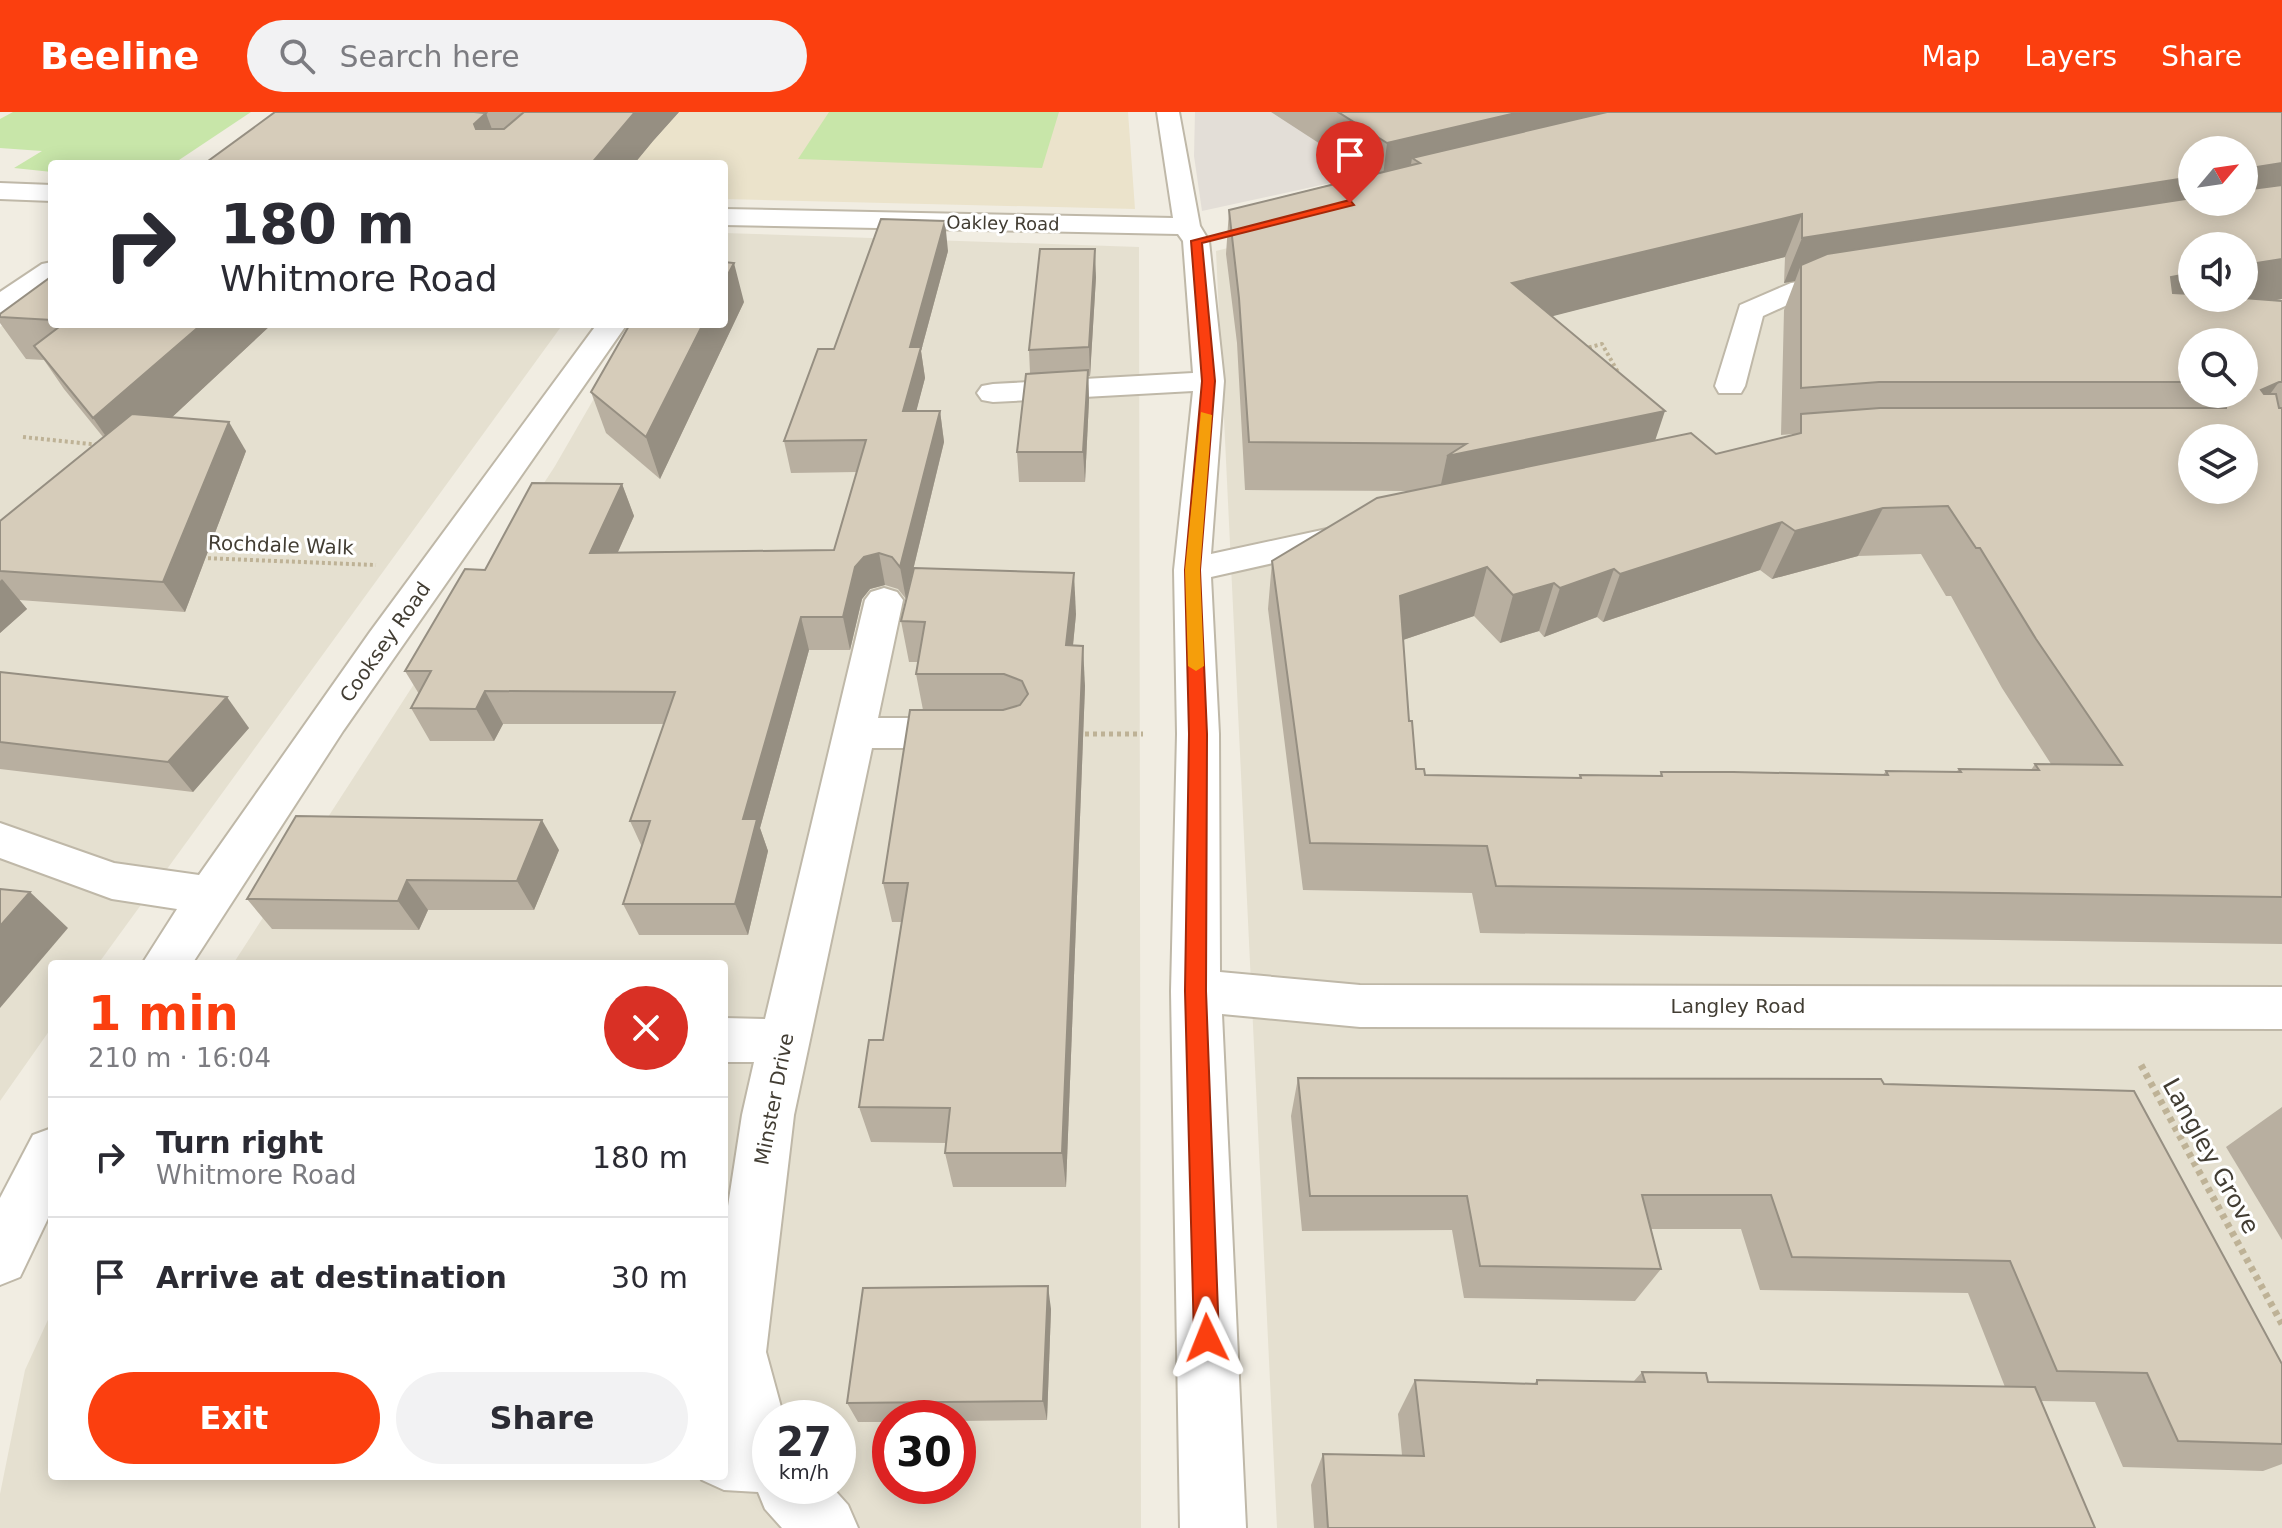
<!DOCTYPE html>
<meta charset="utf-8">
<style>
:root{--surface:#fff;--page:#f2f2f3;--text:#2b2b33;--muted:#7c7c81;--line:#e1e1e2;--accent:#fb3f0f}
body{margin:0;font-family:"DejaVu Sans",sans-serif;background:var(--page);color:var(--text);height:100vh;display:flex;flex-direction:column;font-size:30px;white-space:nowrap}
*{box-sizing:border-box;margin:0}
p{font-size:26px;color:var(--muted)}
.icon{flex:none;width:44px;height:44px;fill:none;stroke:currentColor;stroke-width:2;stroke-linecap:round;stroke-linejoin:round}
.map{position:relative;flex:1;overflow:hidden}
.sheet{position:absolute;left:48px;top:848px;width:680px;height:520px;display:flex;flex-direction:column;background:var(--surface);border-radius:8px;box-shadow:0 4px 20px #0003}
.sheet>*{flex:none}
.top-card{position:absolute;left:48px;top:48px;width:680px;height:168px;border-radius:8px;box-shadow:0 4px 20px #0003;background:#fff;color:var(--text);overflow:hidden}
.needle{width:52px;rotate:61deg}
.controls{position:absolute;left:2178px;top:24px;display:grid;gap:16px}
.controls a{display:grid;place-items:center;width:80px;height:80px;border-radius:50%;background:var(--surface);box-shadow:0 4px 20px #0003;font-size:40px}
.speed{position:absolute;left:752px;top:1288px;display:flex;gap:16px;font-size:40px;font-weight:700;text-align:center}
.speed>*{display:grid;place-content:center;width:104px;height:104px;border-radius:50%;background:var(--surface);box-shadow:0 4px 20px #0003;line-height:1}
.speed small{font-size:20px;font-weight:400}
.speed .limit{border:12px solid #d22;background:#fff;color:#111}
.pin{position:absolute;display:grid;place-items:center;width:68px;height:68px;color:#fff;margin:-82px -34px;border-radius:50% 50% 50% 0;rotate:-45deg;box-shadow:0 0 8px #0007}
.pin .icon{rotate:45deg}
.me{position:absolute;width:88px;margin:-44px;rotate:358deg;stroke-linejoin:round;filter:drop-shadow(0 0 6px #0008)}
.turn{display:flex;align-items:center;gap:28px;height:168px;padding:0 40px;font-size:36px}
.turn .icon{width:104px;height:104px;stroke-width:2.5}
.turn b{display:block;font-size:56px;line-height:68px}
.round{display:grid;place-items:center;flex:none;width:84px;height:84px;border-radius:42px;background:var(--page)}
.headline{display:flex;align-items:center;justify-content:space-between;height:136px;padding:0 40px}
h1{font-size:48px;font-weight:600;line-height:60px;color:var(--accent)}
.button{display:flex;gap:16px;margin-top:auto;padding:16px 40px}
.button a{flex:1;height:92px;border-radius:48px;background:var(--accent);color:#fff;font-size:32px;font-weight:600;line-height:92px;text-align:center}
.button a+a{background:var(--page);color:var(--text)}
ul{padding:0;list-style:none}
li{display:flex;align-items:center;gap:24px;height:120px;padding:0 40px;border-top:2px solid var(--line)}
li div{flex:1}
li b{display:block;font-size:30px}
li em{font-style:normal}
header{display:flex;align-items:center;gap:48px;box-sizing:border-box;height:112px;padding:0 40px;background:var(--accent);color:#fff}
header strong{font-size:38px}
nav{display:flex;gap:44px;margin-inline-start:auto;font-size:28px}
.search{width:560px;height:72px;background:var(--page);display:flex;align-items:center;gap:20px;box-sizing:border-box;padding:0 28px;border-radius:44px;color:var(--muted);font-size:30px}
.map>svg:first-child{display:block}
.residential{fill:#e5e0d0;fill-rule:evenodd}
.industrial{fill:#e3ded7}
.education{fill:#ebe3cb}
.green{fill:#c8e6a9}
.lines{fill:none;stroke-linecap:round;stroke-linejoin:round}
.minor-casing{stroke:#bfb8a8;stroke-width:4}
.path-far2{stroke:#beb296;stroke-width:4;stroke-dasharray:3 3;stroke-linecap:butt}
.path-far1{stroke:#beb296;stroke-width:5;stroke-dasharray:4 4;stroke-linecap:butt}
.path{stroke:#beb296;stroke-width:7;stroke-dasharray:5 5;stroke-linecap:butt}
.minor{fill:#fff;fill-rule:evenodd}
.wall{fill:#b8afa0;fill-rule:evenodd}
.shaded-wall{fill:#968f82}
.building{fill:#d6ccba;stroke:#968f82;stroke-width:2;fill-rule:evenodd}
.route{fill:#fb3f0f;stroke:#a3290a;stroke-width:2}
.slow{fill:#f59e0b}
.labels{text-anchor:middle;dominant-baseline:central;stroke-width:6;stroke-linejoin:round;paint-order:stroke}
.far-street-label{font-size:18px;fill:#423d33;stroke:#fff}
.street-label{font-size:20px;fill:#423d33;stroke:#fff}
.near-street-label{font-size:24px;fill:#423d33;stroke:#fff}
</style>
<header>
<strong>Beeline</strong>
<div class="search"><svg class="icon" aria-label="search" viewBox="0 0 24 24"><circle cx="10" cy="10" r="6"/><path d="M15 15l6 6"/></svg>Search here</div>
<nav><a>Map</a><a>Layers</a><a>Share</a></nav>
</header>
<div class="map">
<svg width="2282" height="1416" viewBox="0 0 2282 1416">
<rect width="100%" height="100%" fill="#f1ede2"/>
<g class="residential">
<path d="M1764 0H2282V1416H1277L1216 139ZM2192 38H2244V90H2192ZM2192 134H2244V186H2192ZM2192 230H2244V282H2192ZM2192 326H2244V378H2192Z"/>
<path d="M724 121 1139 135 1141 1416H0V1382L25 1258 52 1199V1364H724V852H233L555 354 637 212H724ZM770 1306H838V1374H770ZM890 1306H958V1374H890Z"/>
<path d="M45 182 52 212H563L98 852H52V915L0 989V215Z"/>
</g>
<path class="industrial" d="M1195 0H1376L1367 63 1202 99 1194 44Z"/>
<path class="education" d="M317 0H1128L1135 97 724 87V52H242Z"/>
<g class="green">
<path d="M13 0H251L173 52H52V60L14 56 42 39 0 36V7Z"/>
<path d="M829 0H1059L1042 56 798 47Z"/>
</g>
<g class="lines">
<g class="minor-casing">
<g id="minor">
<path d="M1157 0H1179L1200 114 1209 129 1224 269 1211 442 1350 412 1363 415 1368 423 1363 431 1211 465 1219 622 1220 860 1360 873 2282 875V917L1360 915 1222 902 1246 1416H1180L1171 879 1177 622 1174 458 1193 279 993 290 982 288 977 281 982 274 993 272 1193 261 1183 129 1178 122 724 113V97L1173 106Z"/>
<path d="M0 71 52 73V89L0 87Z"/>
<path d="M52 150V170L10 199 0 202V180L42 152Z"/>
<path d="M1849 162 1859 164 1863 170 1859 176 1807 184 1763 204 1745 274 1741 281H1719L1715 274 1740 193 1791 171Z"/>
<path d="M597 212H627L343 619 192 852H142L177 797 112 787 0 746V711L114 751 199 763 370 520Z"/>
<path d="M884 476 897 480 903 488 878 606H968L983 611 989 621 983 631 968 636H872L794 1003 766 1240 784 1306H770V1374H831L848 1393 858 1416H782L765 1397 758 1380 724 1378 702 1368 700 1364H724V1120L742 1003 754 950H724V906L765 907 865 488 871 480Z"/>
<path d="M52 1016V1098L20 1165 0 1173V1086L33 1023Z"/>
</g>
</g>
<g class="path-far2">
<path d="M1583 237 1602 232 1619 262"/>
<path d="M23 325 100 333"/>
<path d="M202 446 376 453"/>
</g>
<path class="path-far1" d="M1077 622H1143"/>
<path class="path" d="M2141 953 2282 1212"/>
<use href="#minor" class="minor"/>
</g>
<g class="wall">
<path d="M275 0H679L653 29 634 52H204Z"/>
<path d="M1271 0H2282V187L2275 188 2282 189V832L1480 821 1472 781 1303 778 1268 497 1272 449 1409 379 1245 378 1237 231 1226 142 1229 98 1368 63ZM1785 145 1784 171 1795 169 1784 198 1781 323 1793 322 1792 323 1716 342 1655 328 1551 204ZM2192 230H2244V282H2192ZM1921 442 1946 484H1951L2002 576 2051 652H2035L2031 658 1959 657 1956 660 1886 659 1883 663 1661 660 1660 664 1580 663 1579 666 1425 663 1416 657 1409 609 1403 528 1474 504 1500 531 1539 519 1544 525 1597 505 1603 510 1760 458 1772 467 1858 444Z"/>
<path d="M948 139 921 239 925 266 916 299H940L944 330 906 487 898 477 885 473 870 477 862 487 850 538H809L760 716 768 739 748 823H639L623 792 642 735 630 709 664 612H503L494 629H430L411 596 419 582 405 559 485 458 622 372 634 404 618 440 834 438 857 360 791 361 784 329 834 237Z"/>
<path d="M52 164V212H272L171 306 246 339 185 500 19 488 27 497 0 521V409L103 325 64 277 44 248 26 247 0 211V202Z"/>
<path d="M1096 165 1090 264H1088L1089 288 1085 370H1019L1017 340 1030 261 1029 238Z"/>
<path d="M744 190 660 367 606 321 591 280Z"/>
<path d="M1076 502 1073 533 1085 574 1066 1075H953L945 1041 946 1031 871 1030 859 995 883 928 902 810H892L883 771 923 598 916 562 918 550H909L901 509Z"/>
<path d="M0 560 249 616 193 680 0 657Z"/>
<path d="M559 738 534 798H428L419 818 272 817 247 787Z"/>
<path d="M1298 966 1884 972 2282 1252V1352L2263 1359 2123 1355 2095 1290 2041 1289 2095 1416H1314L1311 1373 1323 1342 1402 1343 1398 1302 1415 1268 1534 1272 1537 1268 1634 1269 1642 1260 1708 1270 2005 1275 1968 1181 1760 1178 1741 1117H1651L1661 1157 1635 1189 1464 1186 1452 1118 1302 1119 1291 1004Z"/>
<path d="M2282 995V1128L2226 1035Z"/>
<path d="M1051 1197 1047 1308 958 1309V1306H890V1310H858L847 1291Z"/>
</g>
<g class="shaded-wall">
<path d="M635 0H679L653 29 634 52H591Z"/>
<path d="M1520 0H1679L1412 46 1409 66 1382 72 1387 31Z"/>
<path d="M486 1 500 39 488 50 474 12Z"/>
<path d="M2282 51V88L1801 153 1795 169 1784 171 1802 126 2192 65V90H2244V57Z"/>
<path d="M1802 102 1785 145 1502 217 1512 171Z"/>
<path d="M945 109 948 139 921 239 925 266 908 331 903 299 910 235Z"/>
<path d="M1095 137 1096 165 1090 264 1089 235Z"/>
<path d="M2282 147V187L2143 210 2171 165 2192 161V186H2244V153Z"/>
<path d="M734 151 744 190 660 367 646 325 703 212H724V170Z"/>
<path d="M202 212H272L124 350 93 306Z"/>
<path d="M1088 258 1089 288 1085 370 1083 340Z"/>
<path d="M2279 270 2244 317 2261 278Z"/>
<path d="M940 299 944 330 906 487 900 455Z"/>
<path d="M1665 299 1649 347 1437 391 1447 344Z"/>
<path d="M229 310 246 339 185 500 163 470Z"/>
<path d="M622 372 634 404 603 473 590 441Z"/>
<path d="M1883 396 1858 444 1772 467 1795 419Z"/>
<path d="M1782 410 1760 458 1603 510 1620 462Z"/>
<path d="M879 441 885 473 870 477 862 487 850 538 843 505 855 455 864 445Z"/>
<path d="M1487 455 1474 504 1391 532 1400 484Z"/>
<path d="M1614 457 1597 505 1544 525 1560 476Z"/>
<path d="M1074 461 1076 502 1069 574 1066 533Z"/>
<path d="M2 467 27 497 0 521V469Z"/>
<path d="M1554 471 1539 519 1500 531 1513 483Z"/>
<path d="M801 505 809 538 760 716 768 739 748 823 735 792 743 707Z"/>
<path d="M1083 534 1085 574 1066 1075 1062 1041Z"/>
<path d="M485 579 503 612 494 629 476 597Z"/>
<path d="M227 585 249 616 193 680 168 650Z"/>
<path d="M542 708 559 738 534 798 517 769Z"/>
<path d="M407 768 428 798 419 818 398 789Z"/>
<path d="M30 780 68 816 0 896V814Z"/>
<path d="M1048 1174 1051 1197 1047 1308 1043 1289Z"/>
</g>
<g class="building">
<path d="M275 0H474L486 1 474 12 476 17H504L524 0H635L591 52H204Z"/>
<path d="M1338 0H1520L1387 31Z"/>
<path d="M1607 0H2282V51L2244 57V38H2192V65L1802 126V102L1512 171 1665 299 1447 344 1466 332 1249 330 1239 186 1229 98 1420 51 1412 46Z"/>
<path d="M2282 73V147L2244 153V134H2192V161L2171 165 2173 181 2192 182V186H2243L2282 189V270H2279L2261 278 2264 282H2276L2279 296H2282V785L1496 774 1487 734 1310 731 1272 449 1377 386 1691 321 1716 342 1801 321V302L1880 296H2226L2228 282H2244V230H2192V270H1879L1801 276V153L1827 142 2192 86V90H2244V78ZM2192 326H2244V378H2192ZM1948 394 1976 436H1980L2036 527 2122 653 2035 652 2039 658 1959 657 1961 660 1886 659 1888 663 1733 660H1661L1662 664 1580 663 1581 666 1425 663 1424 657H1416L1412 609H1409L1400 484 1487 455 1513 483 1554 471 1560 476 1614 457 1620 462 1782 410 1795 419 1883 396Z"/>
<path d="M881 107 945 109 910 235H921L903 299H940L900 455 892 445 879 441 864 445 855 455 843 505H801L743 707H757L735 792H623L650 709H630L675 580 485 579 476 597 411 596 431 559H405L465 457 485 458 532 371 622 372 590 441 834 438 866 328 784 329 818 237H834Z"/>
<path d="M1040 137H1095L1089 235 1029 238Z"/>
<path d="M724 150 734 151 724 170Z"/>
<path d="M52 164V208L0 205V202Z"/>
<path d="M63 212H202L93 306 34 234Z"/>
<path d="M630 212H703L646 325 591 280Z"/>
<path d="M1088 258 1083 340H1017L1026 262Z"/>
<path d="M132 302 229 310 163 470 0 459V409Z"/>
<path d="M914 456 1074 461 1066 533 1083 534 1062 1041H945L950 996 859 995 869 928H883L908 771H883L910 598H1003L1020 593 1028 582 1022 569 1004 562H916L925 510 901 509Z"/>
<path d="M0 560 227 585 168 650 0 630Z"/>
<path d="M296 704 542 708 517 769 407 768 398 789 247 787Z"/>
<path d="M0 777 30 780 0 814Z"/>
<path d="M1298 966 1881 967 1884 972 2134 979 2282 1252V1332L2178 1329 2147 1261 2057 1259 2010 1149 1792 1145 1771 1083H1642L1661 1157 1480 1154 1467 1084H1310Z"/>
<path d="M1048 1174 1043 1289 847 1291 863 1176Z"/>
<path d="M1642 1260 1706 1261 1708 1270 2035 1275 2095 1416H1328L1323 1342 1424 1344 1415 1268 1537 1272V1268L1645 1270Z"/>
</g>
<path class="route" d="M1350 88 1354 93 1202 131 1215 269 1200 458 1207 622 1206 879 1219 1226 1215 1235 1207 1239 1198 1235 1194 1226 1185 879 1189 622 1185 458 1202 269 1191 129Z"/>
<path class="slow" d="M1201 300 1212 303 1200 458 1204 554 1196 559 1188 554 1185 458Z"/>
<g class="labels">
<g class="far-street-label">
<text transform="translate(1003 111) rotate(1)">Oakley Road</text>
</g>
<g class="street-label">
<text transform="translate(281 433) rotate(2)">Rochdale Walk</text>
<text transform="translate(385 530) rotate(-55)">Cooksey Road</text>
<text x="1738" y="894">Langley Road</text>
<text transform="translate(774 987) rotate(-79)">Minster Drive</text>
</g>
<g class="near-street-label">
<text transform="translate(2211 1044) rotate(61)">Langley Grove</text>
</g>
</g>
</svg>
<div class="controls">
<a><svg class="needle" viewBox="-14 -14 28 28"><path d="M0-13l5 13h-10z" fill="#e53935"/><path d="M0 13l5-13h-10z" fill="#7c7c81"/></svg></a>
<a><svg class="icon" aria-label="sound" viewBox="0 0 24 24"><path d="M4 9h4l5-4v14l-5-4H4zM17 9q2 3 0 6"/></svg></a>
<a><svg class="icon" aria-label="search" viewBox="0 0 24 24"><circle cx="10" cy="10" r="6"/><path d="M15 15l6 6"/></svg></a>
<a><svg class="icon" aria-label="layers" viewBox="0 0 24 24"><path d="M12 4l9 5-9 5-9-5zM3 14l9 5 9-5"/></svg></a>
</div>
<div class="speed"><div>27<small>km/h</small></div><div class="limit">30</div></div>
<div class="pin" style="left:1350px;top:91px;background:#d93025"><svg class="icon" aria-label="arrive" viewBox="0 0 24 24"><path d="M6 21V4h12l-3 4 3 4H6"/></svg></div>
<svg class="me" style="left:1207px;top:1226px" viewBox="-20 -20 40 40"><path d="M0-17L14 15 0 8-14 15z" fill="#fb3f0f" stroke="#fff" stroke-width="4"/></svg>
<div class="top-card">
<div class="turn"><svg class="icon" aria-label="right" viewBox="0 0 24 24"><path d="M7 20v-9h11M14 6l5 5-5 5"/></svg><div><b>180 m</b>Whitmore Road</div></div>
</div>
<section class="sheet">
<div class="headline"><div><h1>1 min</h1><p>210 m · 16:04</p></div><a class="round" style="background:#d93025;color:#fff"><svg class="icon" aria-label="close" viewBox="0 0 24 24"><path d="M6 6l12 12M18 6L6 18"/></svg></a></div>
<ul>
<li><svg class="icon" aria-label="right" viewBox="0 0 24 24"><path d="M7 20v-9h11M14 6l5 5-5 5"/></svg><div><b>Turn right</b><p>Whitmore Road</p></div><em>180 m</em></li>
<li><svg class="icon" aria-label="arrive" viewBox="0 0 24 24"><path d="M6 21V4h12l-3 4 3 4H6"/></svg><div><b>Arrive at destination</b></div><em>30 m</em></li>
</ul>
<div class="button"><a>Exit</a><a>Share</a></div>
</section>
</div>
